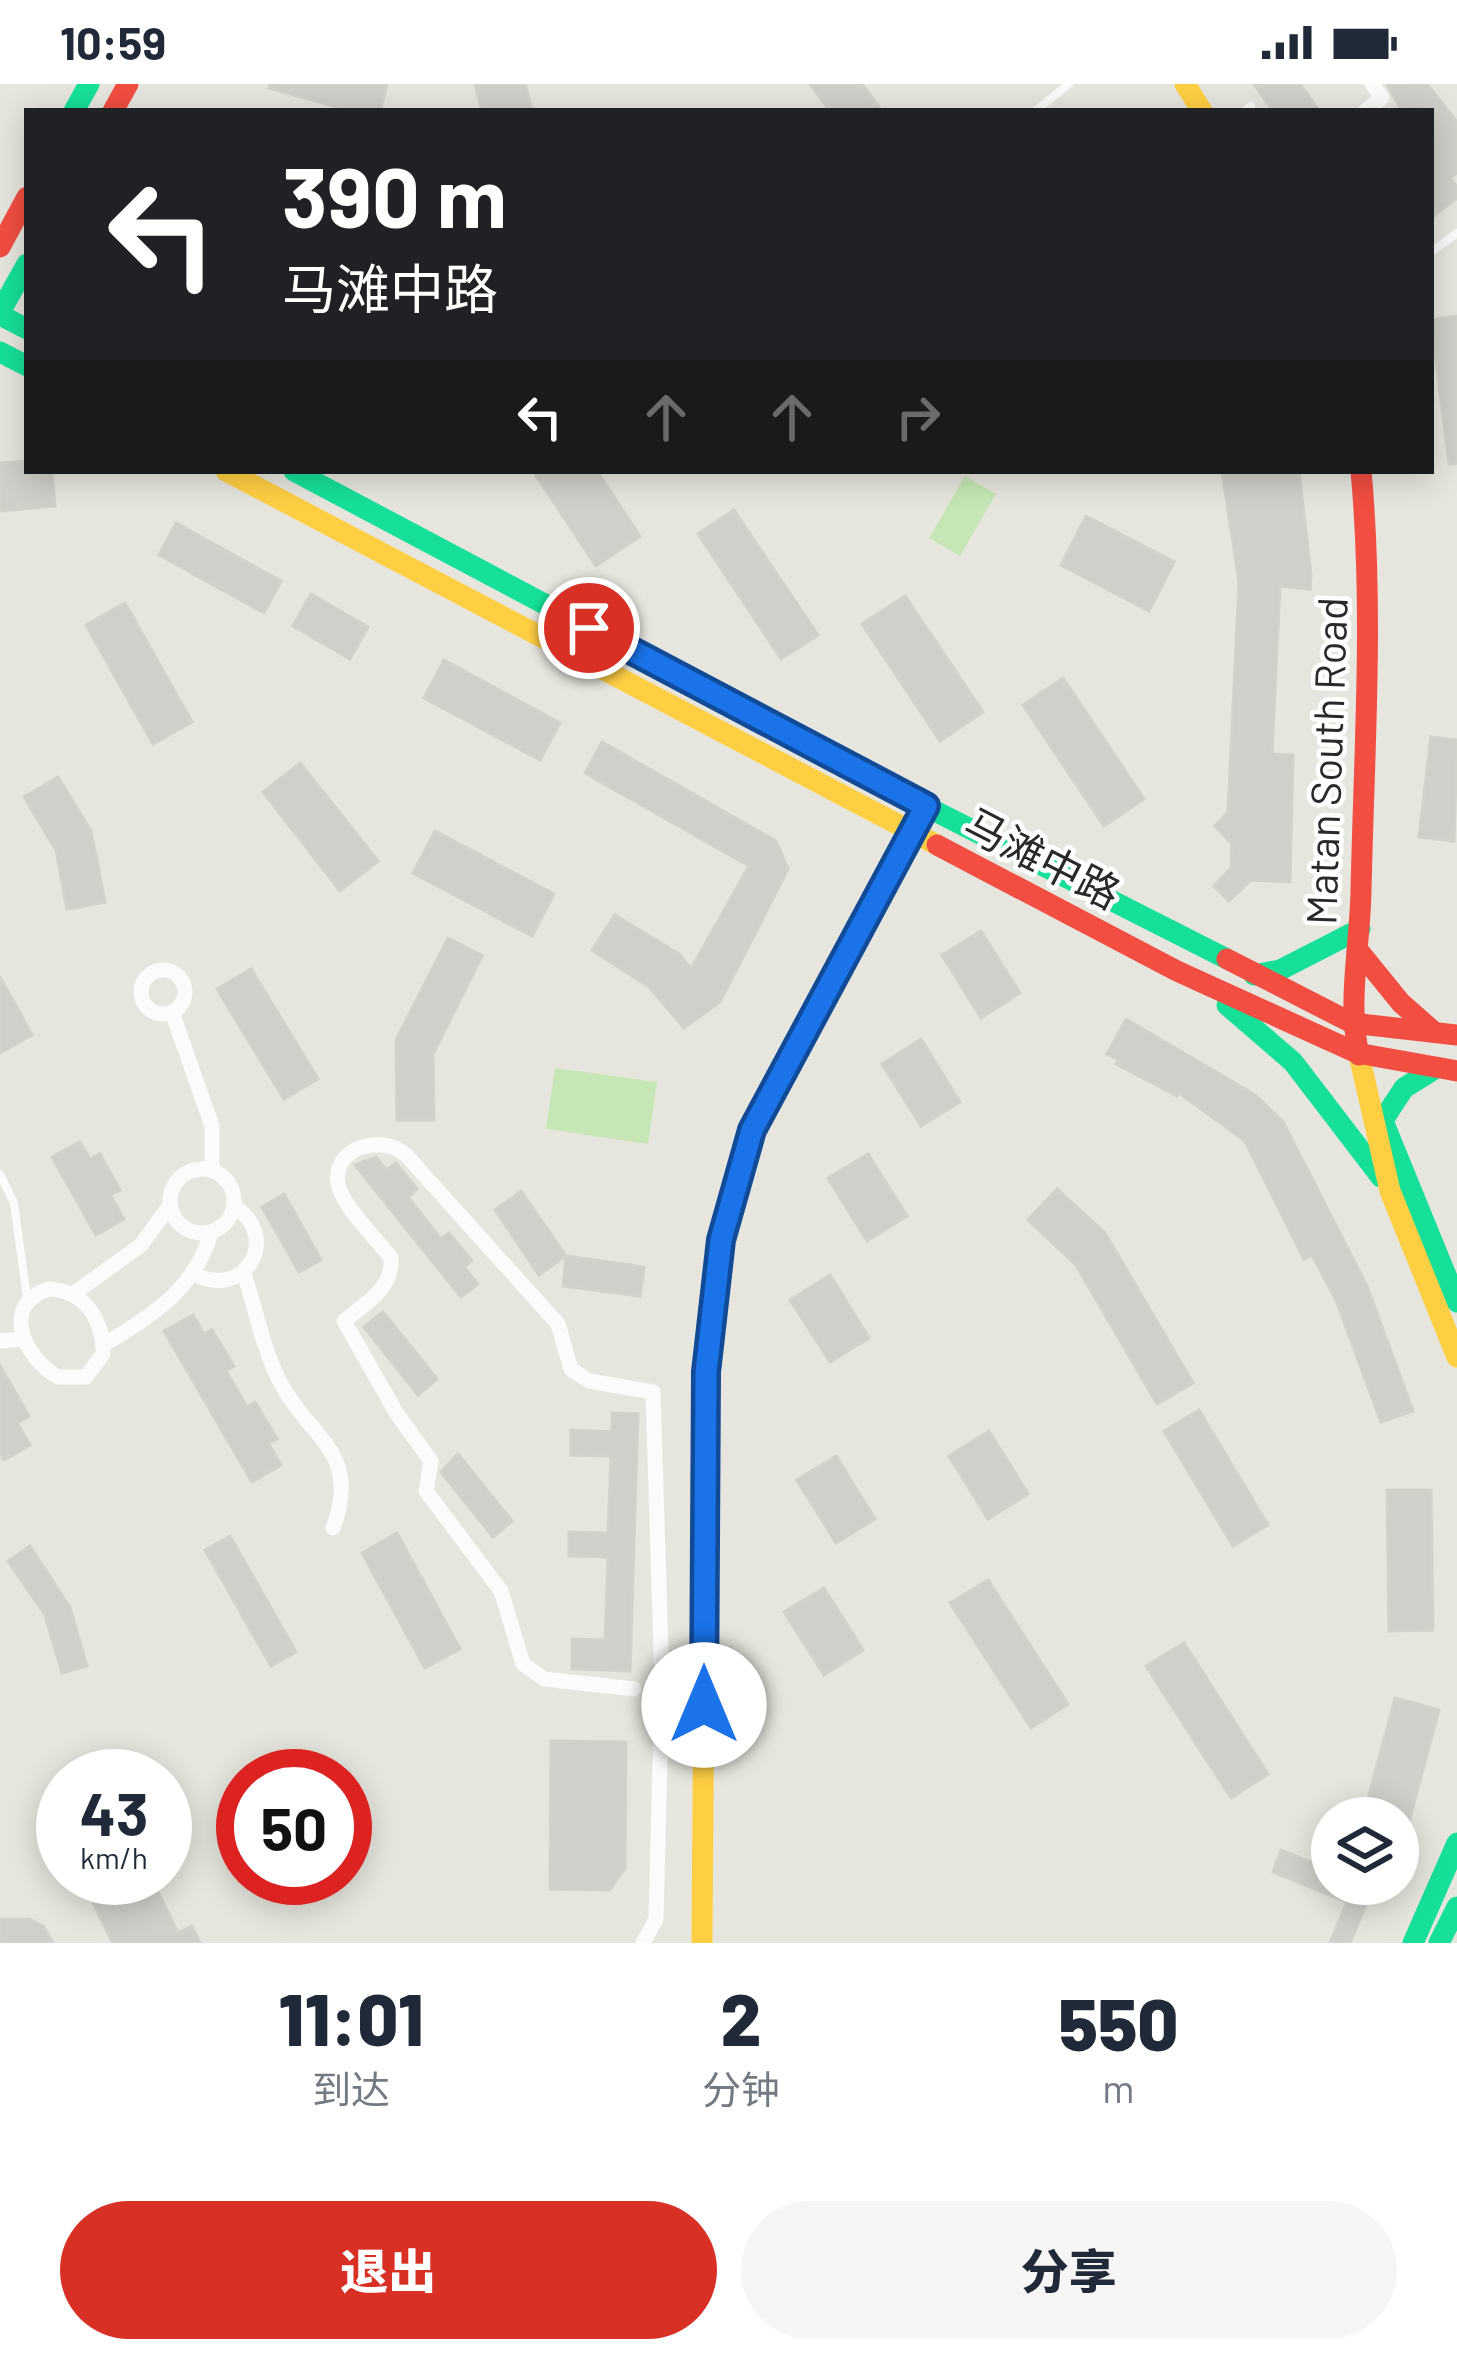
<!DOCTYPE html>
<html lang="zh">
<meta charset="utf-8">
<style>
:root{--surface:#fff;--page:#f6f6f7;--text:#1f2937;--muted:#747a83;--accent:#d93025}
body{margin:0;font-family:Barlow,"Noto Sans SC",sans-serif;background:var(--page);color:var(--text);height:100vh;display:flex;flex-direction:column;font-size:45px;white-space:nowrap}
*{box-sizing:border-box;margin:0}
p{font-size:39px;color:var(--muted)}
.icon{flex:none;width:66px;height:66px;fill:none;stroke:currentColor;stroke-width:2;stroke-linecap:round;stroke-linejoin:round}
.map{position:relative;height:1859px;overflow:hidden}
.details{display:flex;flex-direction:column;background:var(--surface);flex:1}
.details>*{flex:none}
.banner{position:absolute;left:24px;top:24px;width:1410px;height:366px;border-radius:0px;box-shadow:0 6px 30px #0003;background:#202124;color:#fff;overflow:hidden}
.tools{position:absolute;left:1311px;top:1713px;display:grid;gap:24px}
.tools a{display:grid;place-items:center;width:108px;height:108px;border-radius:50%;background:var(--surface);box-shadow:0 6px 30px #0003;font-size:60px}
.speed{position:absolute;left:36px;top:1665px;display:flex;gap:24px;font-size:60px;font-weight:700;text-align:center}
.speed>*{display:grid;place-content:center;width:156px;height:156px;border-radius:50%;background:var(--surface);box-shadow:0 6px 30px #0003;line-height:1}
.speed small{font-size:30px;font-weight:400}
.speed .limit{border:18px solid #d22;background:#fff;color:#111}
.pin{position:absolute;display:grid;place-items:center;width:102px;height:102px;color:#fff;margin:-51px;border:6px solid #fff;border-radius:50%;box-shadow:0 3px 12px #0007}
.me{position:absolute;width:132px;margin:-66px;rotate:0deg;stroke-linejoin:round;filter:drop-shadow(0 0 9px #0008)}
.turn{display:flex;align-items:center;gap:42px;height:252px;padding:0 60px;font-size:54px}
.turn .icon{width:156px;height:156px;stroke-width:2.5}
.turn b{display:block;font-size:84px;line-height:102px}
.lanes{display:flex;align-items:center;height:114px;padding:0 60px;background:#0003;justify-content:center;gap:60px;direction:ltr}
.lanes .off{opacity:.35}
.eta{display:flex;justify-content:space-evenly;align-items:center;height:204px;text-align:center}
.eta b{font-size:72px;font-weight:800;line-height:84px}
.button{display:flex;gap:24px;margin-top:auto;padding:24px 60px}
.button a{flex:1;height:138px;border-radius:72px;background:var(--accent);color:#fff;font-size:48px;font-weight:800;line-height:138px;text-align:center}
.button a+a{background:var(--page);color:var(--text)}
.status{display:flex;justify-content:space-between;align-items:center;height:84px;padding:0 60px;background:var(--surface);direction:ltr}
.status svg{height:33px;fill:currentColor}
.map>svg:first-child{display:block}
.pitch{fill:#c6e7b5}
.building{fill:#d0cfc9;stroke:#d2d1ca;stroke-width:3}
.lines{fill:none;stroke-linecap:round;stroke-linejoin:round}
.lane{stroke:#fbfbfa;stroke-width:8}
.street{stroke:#fbfbfa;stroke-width:15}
.fast{stroke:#16e098;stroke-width:21}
.slow{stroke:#ffcf43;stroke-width:21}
.jam{stroke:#f24e42;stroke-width:21}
.route-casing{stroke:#114b97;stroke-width:30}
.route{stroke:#1a73e8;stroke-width:21}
.labels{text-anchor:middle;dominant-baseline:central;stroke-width:9;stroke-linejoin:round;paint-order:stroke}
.street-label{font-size:42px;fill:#292929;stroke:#fff}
</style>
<div class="status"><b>10:59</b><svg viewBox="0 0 49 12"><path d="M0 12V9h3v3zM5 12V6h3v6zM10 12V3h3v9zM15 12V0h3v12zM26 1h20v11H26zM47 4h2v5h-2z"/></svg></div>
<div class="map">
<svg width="1457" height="1859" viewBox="0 0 1457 1859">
<rect width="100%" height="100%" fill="#e7e6de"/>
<g class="pitch">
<path d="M965 392 996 410 960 472 929 454Z"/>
<path d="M555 984 657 998 648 1060 546 1045Z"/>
</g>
<g class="building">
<path d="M270 0H387L380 27H351L269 4Z"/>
<path d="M475 0H525L532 27H482Z"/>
<path d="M810 0H862L882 27H830Z"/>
<path d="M1254 0H1300L1319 27H1273Z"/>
<path d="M1387 0H1427L1457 38V89L1450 94 1457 103V114L1431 134V27H1402Z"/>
<path d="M1457 232V379L1449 380 1431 236Z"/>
<path d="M27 377V387H52L55 422 0 427V379Z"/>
<path d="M533 387H597L640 452 596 482Z"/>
<path d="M1222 387H1299L1311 490 1310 505 1280 502 1272 670 1293 671 1290 798 1251 796 1229 817 1214 802 1231 784 1232 760 1215 742 1228 728 1239 498Z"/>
<path d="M734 426 818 551 781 575 698 450Z"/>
<path d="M1086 432 1174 478 1149 527 1061 481Z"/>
<path d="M176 439 281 497 264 529 159 471Z"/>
<path d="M311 510 368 543 350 575 293 542Z"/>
<path d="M905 512 983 628 940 657 862 540Z"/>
<path d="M125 519 192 638 153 660 86 541Z"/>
<path d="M444 576 560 639 540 676 424 614Z"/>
<path d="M1063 594 1144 715 1104 742 1023 621Z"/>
<path d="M1431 653 1457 656 1454 757 1419 753Z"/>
<path d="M602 658 776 757 788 785 720 918 684 944 649 903 592 866 615 831 679 870 691 885 749 782 585 689Z"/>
<path d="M300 679 378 777 340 807 263 708Z"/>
<path d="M58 693 91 747 105 818 67 825 56 766 24 713Z"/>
<path d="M435 747 554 810 532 852 413 789Z"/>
<path d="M981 847 1020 909 981 934 942 871Z"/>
<path d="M448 854 482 872 433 970 434 1036H397L396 956Z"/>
<path d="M251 885 318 995 284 1015 217 905Z"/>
<path d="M0 893 32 951 0 969Z"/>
<path d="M1126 935 1255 1011 1283 1038 1367 1202 1413 1327 1381 1338 1336 1216 1312 1171 1304 1175 1245 1057 1179 1009 1177 1012 1116 980 1119 976 1107 970Z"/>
<path d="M921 955 960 1018 921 1042 882 980Z"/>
<path d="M80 1058 90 1075 100 1070 120 1106 110 1111 124 1135 96 1151 52 1073Z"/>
<path d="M868 1070 907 1132 867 1157 828 1094Z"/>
<path d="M376 1073 386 1086 396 1079 417 1105 408 1113 441 1155 449 1149 472 1177 464 1183 478 1200 461 1213 355 1081Z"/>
<path d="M1057 1105 1105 1149 1193 1299 1157 1320 1076 1181 1028 1136Z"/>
<path d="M521 1107 566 1172 539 1191 495 1126Z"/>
<path d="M284 1110 321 1176 299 1188 262 1123Z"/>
<path d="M566 1172 644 1183 640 1212 563 1202Z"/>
<path d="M830 1191 869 1254 830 1278 790 1216Z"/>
<path d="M383 1228 437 1295 418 1311 364 1243Z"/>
<path d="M193 1231 204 1250 212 1246 234 1282 226 1287 247 1323 255 1318 277 1355 268 1359 281 1381 252 1398 164 1247Z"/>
<path d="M0 1282 29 1332 17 1339 30 1361 4 1376 0 1369Z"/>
<path d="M1199 1326 1268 1441 1233 1462 1164 1347Z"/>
<path d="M612 1329 638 1330 630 1587 572 1585V1555L605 1556 608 1473 569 1472V1448L608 1449 611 1372 571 1371V1346L612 1348Z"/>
<path d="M989 1347 1028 1410 988 1435 949 1372Z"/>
<path d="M458 1370 512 1437 493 1453 441 1388Z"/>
<path d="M836 1372 875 1435 836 1459 797 1396Z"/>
<path d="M1387 1406H1431L1433 1546 1389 1547Z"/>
<path d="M397 1449 460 1565 425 1584 362 1469Z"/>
<path d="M230 1452 296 1568 271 1582 205 1466Z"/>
<path d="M30 1462 70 1524 87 1582 62 1589 45 1531 8 1477Z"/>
<path d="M988 1496 1068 1620 1031 1644 950 1519Z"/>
<path d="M824 1504 863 1566 824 1591 784 1528Z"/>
<path d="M1184 1559 1268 1690 1231 1714 1146 1582Z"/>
<path d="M1395 1614 1439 1626 1402 1763H1398V1734H1363Z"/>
<path d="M551 1657 626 1658 625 1784 610 1806 550 1805Z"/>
<path d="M1281 1766 1332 1787V1800L1373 1804 1350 1859H1330L1347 1818 1273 1788Z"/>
<path d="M81 1794H151L178 1849 192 1842 200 1859H113Z"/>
<path d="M0 1835H29L43 1842 53 1859H0Z"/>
</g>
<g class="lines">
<g class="lane">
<path d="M1035 27 1069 0"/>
<path d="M1244 27 1251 22"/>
<path d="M1431 168 1457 149"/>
<path d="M0 1090 14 1119 27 1214"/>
</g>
<g class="street">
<path d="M1365 27 1382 14 1372 0"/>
<circle cx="163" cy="908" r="22"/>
<path d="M172 928 212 1042V1086"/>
<circle cx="202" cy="1117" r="32"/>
<path d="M244 1189C255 1224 263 1264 279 1296 309 1355 362 1367 333 1444"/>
<path d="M194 1190C244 1217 282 1154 235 1123"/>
<path d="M49 1205C86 1207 103 1236 103 1270L86 1293H58C23 1273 0 1220 49 1205Z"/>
<path d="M73 1210 141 1161 170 1121"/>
<path d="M0 1257 22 1255"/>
<path d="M103 1261C151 1233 195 1205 211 1149"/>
<path d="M634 1605 544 1595 523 1580 501 1507 426 1407 431 1377 397 1330 344 1237C366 1219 393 1205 391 1174 376 1154 353 1133 342 1111 321 1069 377 1046 406 1071L558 1240 571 1285 589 1297 653 1308 662 1600 656 1835 643 1859"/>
</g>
<g class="fast">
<path d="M74 27 89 0"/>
<path d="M0 228 27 180"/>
<path d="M0 231 27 245"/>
<path d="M0 268 27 282"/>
<path d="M294 387 927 723 1227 875"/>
<path d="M1254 891 1280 886 1360 845"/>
<path d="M1227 921 1293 978 1381 1093"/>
<path d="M1383 1036 1404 1004 1436 984"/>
<path d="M1385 1042 1457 1218"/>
<path d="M714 1219 721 1156 752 1046 920 738"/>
<path d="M1413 1859 1457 1759"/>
<path d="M1439 1859 1457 1823"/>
</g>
<g class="slow">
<path d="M1185 0 1202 27"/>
<path d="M226 387 937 761"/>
<path d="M1359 971 1390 1107 1457 1273"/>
<path d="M702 1859 706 1288 714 1219"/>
</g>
<g class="jam">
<path d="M113 27 128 0"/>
<path d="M0 163 27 113"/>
<path d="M937 761 1177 887 1357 969 1457 987"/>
<path d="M1358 866 1401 919 1434 948"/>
<path d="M1227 875 1352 939 1457 951"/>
<path d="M1359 971C1347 918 1360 862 1361 807 1364 667 1374 527 1361 387"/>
</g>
</g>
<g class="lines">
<g class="route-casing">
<path id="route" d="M589 544 926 722 752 1046 721 1156 706 1288 704 1621"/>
</g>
<use href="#route" class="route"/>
</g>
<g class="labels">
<g class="street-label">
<text transform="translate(1325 677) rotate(-88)">Matan South Road</text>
<text transform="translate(1043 773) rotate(27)">马滩中路</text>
</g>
</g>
</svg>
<div class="tools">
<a><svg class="icon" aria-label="layers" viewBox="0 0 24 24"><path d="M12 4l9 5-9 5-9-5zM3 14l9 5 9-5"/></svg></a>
</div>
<div class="speed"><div>43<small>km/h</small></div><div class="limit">50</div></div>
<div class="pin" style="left:589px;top:544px;background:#d93025"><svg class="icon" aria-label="arrive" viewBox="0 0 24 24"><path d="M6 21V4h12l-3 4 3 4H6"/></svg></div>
<svg class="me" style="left:704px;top:1621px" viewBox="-20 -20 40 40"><circle r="19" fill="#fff"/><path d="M0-13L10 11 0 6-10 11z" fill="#1a73e8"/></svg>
<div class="banner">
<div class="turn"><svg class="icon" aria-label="left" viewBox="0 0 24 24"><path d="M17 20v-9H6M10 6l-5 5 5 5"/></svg><div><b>390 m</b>马滩中路</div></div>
<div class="lanes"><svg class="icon" aria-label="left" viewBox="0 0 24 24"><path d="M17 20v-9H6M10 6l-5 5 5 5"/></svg><svg class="icon off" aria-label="ahead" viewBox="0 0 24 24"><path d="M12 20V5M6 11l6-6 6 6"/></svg><svg class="icon off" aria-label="ahead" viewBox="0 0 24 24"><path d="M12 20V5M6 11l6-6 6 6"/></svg><svg class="icon off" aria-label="right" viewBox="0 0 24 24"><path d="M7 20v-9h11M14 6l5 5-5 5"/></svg></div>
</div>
</div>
<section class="details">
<div class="eta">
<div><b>11:01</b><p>到达</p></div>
<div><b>2</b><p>分钟</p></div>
<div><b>550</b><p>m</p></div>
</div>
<div class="button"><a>退出</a><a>分享</a></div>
</section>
